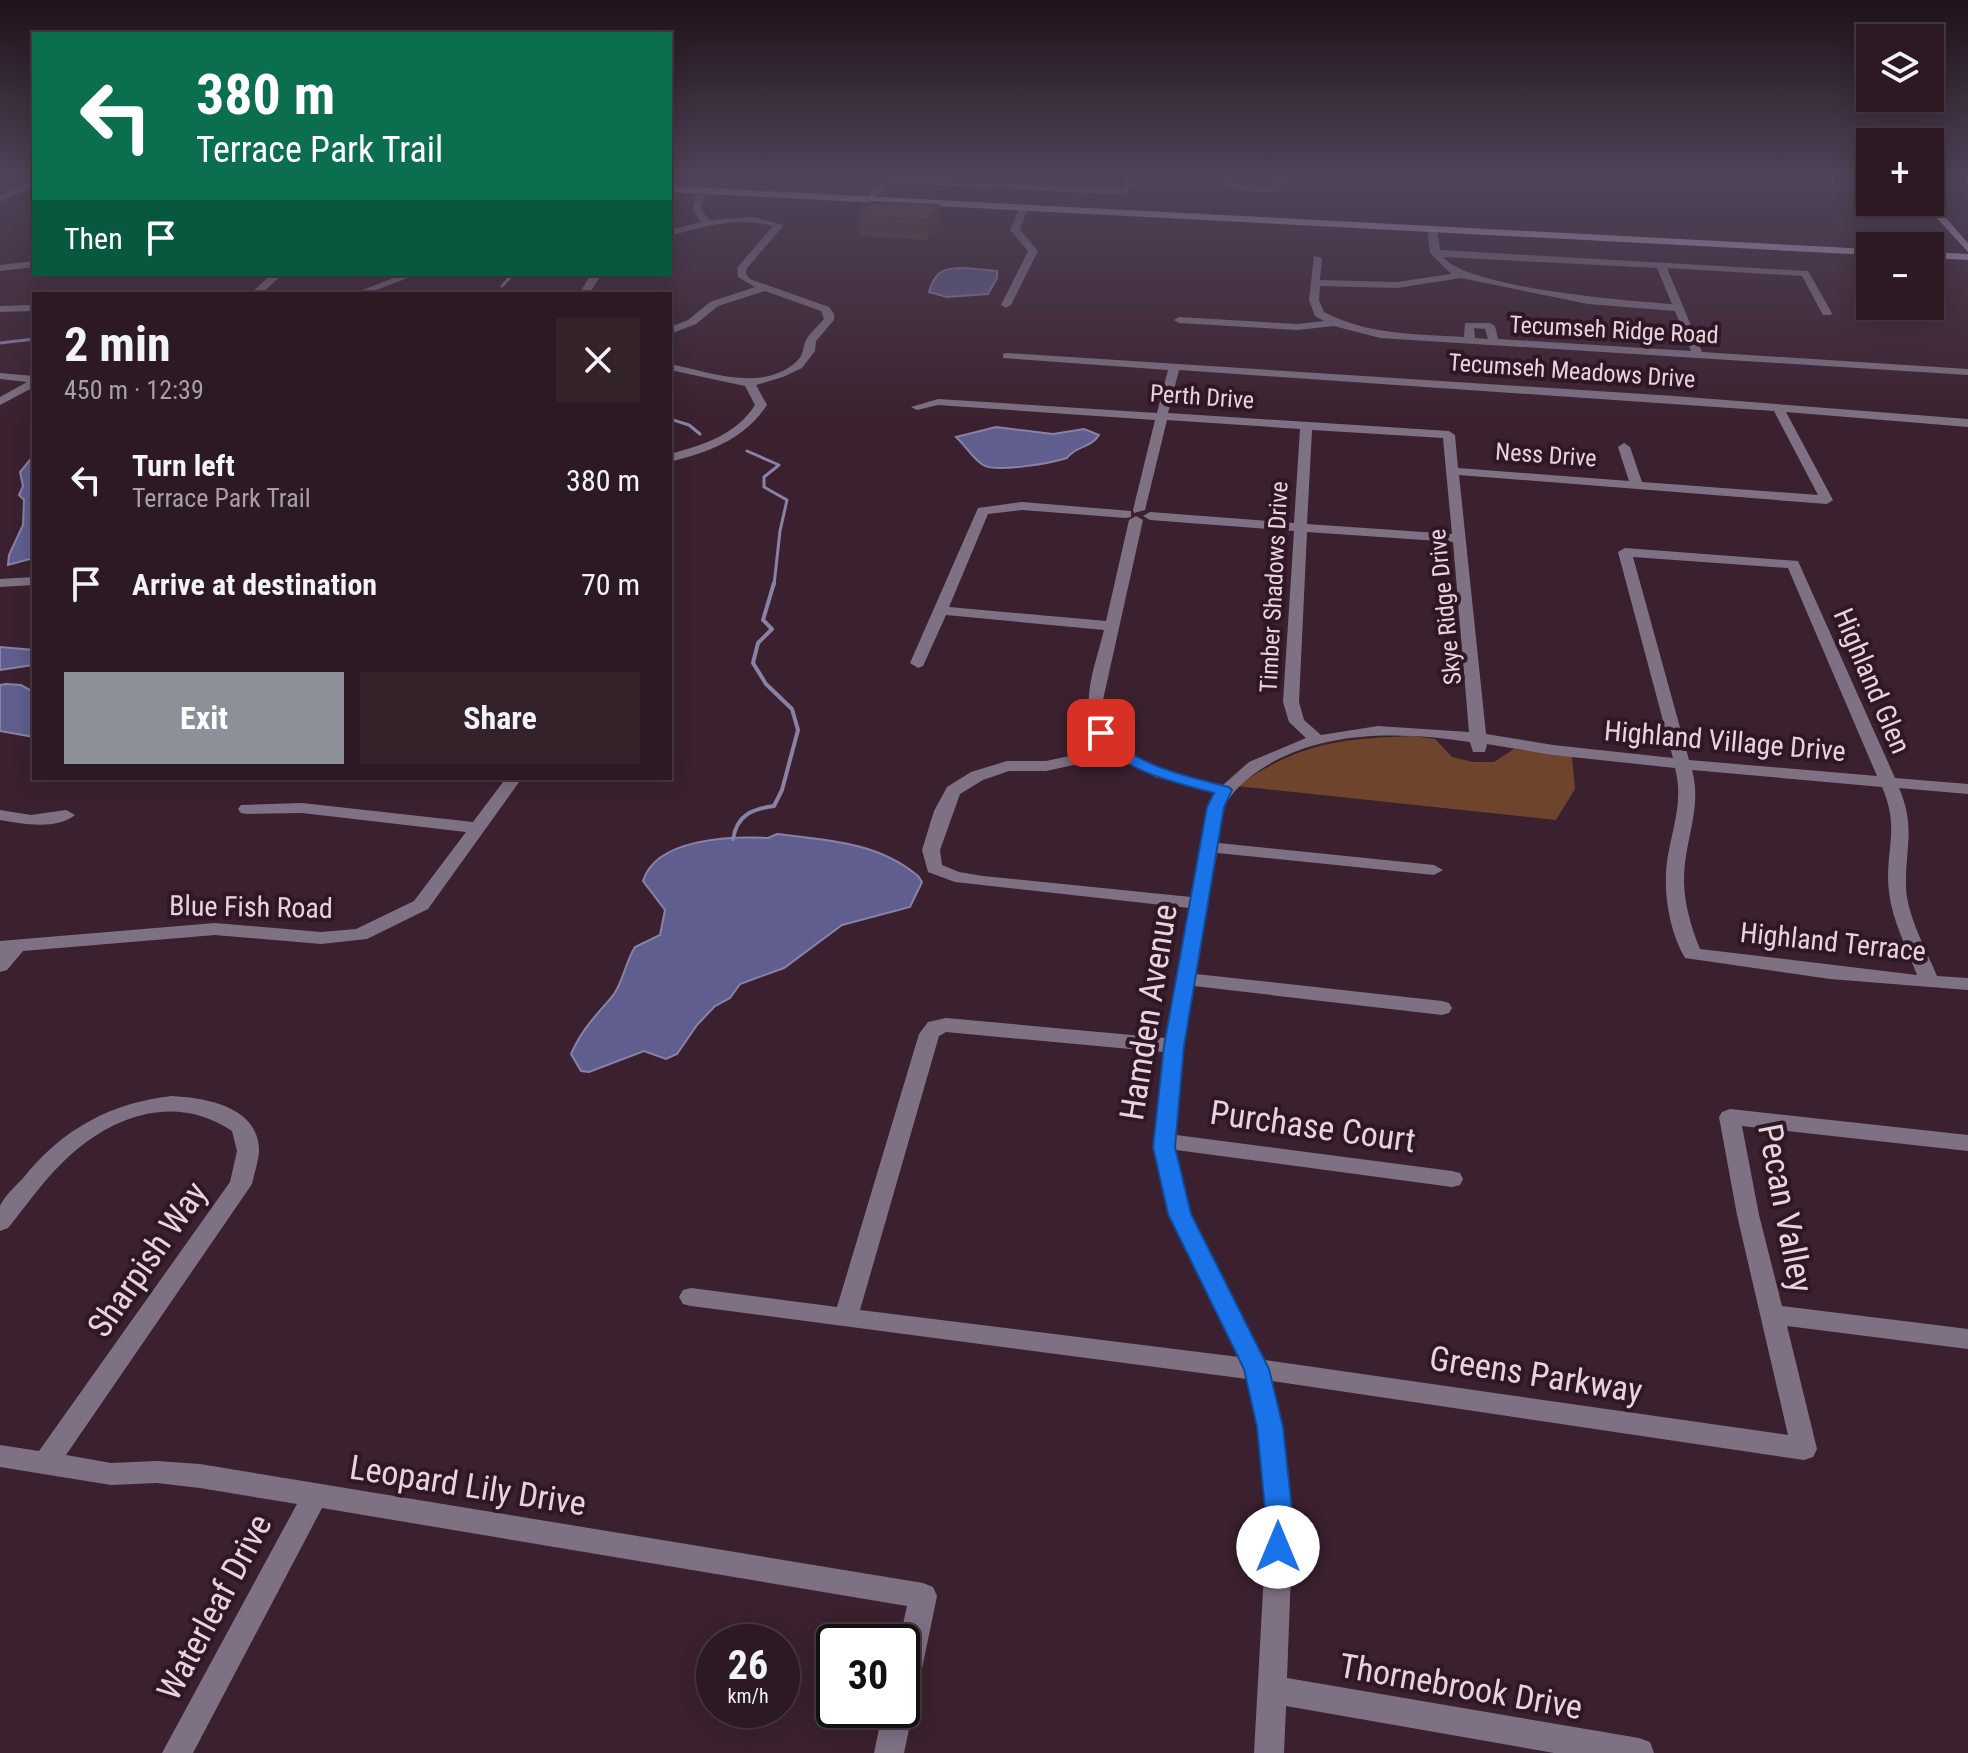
<!DOCTYPE html>
<meta charset="utf-8">
<style>
:root{--surface:#2c1923;--page:#34222b;--text:#f1f3f6;--muted:#a6a0a6;--line:#483841;--accent:#8c9099}
body{margin:0;font-family:"Roboto Condensed",sans-serif;background:var(--page);color:var(--text);height:100vh;display:flex;flex-direction:column;font-size:30px;white-space:nowrap}
*{box-sizing:border-box;margin:0}
p{font-size:26px;color:var(--muted)}
.icon{flex:none;width:44px;height:44px;fill:none;stroke:currentColor;stroke-width:2;stroke-linecap:round;stroke-linejoin:round}
.map{position:relative;flex:1;overflow:hidden}
.drawer{position:absolute;left:32px;top:292px;width:640px;height:488px;display:flex;flex-direction:column;background:var(--surface);border-radius:0px;box-shadow:0 4px 20px #0003,0 0 0 2px var(--line)}
.drawer>*{flex:none}
.banner{position:absolute;left:32px;top:32px;width:640px;height:244px;border-radius:0px;box-shadow:0 4px 20px #0003,0 0 0 2px var(--line);background:#0b6e4f;color:#fff;overflow:hidden}
.fabs{position:absolute;left:1856px;top:24px;display:grid;gap:16px}
.fabs a{display:grid;place-items:center;width:88px;height:88px;border-radius:0px;background:var(--surface);box-shadow:0 4px 20px #0003,0 0 0 2px var(--line);font-size:40px}
.speed{position:absolute;left:696px;top:1624px;display:flex;gap:16px;font-size:40px;font-weight:700;text-align:center}
.speed>*{display:grid;place-content:center;width:104px;height:104px;border-radius:50%;background:var(--surface);box-shadow:0 4px 20px #0003,0 0 0 2px var(--line);line-height:1}
.speed small{font-size:20px;font-weight:400}
.speed .limit{border:4px solid #111;border-radius:12px;background:#fff;color:#111}
.pin{position:absolute;display:grid;place-items:center;width:68px;height:68px;color:#fff;margin:-34px;border-radius:16px;box-shadow:0 4px 12px #0006}
.me{position:absolute;width:88px;margin:-44px;rotate:0deg;stroke-linejoin:round;filter:drop-shadow(0 0 6px #0008)}
.turn{display:flex;align-items:center;gap:28px;height:168px;padding:0 32px;font-size:36px}
.turn .icon{width:104px;height:104px;stroke-width:2.5}
.turn b{display:block;font-size:56px;line-height:68px}
.then{display:flex;align-items:center;height:76px;padding:0 32px;background:#0003;gap:16px;font-size:30px}
.round{display:grid;place-items:center;flex:none;width:84px;height:84px;border-radius:0px;background:var(--page)}
.headline{display:flex;align-items:center;justify-content:space-between;height:136px;padding:0 32px}
h1{font-size:48px;font-weight:700;line-height:60px}
.button{display:flex;gap:16px;margin-top:auto;padding:16px 32px}
.button a{flex:1;height:92px;border-radius:0px;background:var(--accent);color:#fff;font-size:32px;font-weight:700;line-height:92px;text-align:center}
.button a+a{background:var(--page);color:var(--text)}
ul{padding:0;list-style:none}
li{display:flex;align-items:center;gap:24px;height:104px;padding:0 32px}
li div{flex:1}
li b{display:block;font-size:30px}
li em{font-style:normal}
.map>svg:first-child{display:block}
.green{fill:#6f442d}
.water{fill:#605e8e;stroke:#8882a6;stroke-width:2}
.lines{fill:none;stroke-linecap:round;stroke-linejoin:round}
.stream-far1{stroke:#8882a6;stroke-width:3}
.stream{stroke:#8882a6;stroke-width:4}
.minor{fill:#7f7184;fill-rule:evenodd}
.major{fill:#d4b7e0;fill-rule:evenodd}
.wall{fill:#55393a}
.shaded-wall{fill:#452e2f}
.building{fill:#634243;stroke:#452e2f;stroke-width:2}
.route{fill:#1a73e8;stroke:#114b97;stroke-width:2}
.labels{text-anchor:middle;dominant-baseline:central;stroke-width:8;stroke-linejoin:round;paint-order:stroke}
.far-street-label{font-size:24px;fill:#e7d5de;stroke:#301725}
.street-label{font-size:28px;fill:#e7d5de;stroke:#301725}
.near-street-label{font-size:34px;fill:#e7d5de;stroke:#301725}
</style>
<div class="map">
<svg width="1968" height="1753" viewBox="0 0 1968 1753">
<rect width="100%" height="100%" fill="#3b212f"/>
<path class="green" d="M1412 736 1435 739 1452 757 1473 762H1494L1514 749 1572 756 1575 789 1556 820 1237 786C1300 743 1337 739 1412 736Z"/>
<g class="water">
<path d="M1227 177H1301L1281 181 1277 190C1260 193 1238 190 1222 182Z"/>
<path d="M964 268 997 271V278L988 294 947 297 929 292C935 271 943 268 964 268Z"/>
<path d="M996 427 1053 434 1084 429 1099 435C1091 448 1075 446 1067 458 1051 463 997 473 983 465 972 458 966 446 956 437Z"/>
<path d="M34 455V558L8 565 9 555 23 525 24 500 19 495 23 486 20 472Z"/>
<path d="M0 647 34 650V665L0 670Z"/>
<path d="M6 684 21 685 34 692V737L0 731V685Z"/>
<path d="M777 834C827 840 878 842 918 876L922 882 910 907 842 925 784 968 740 984 730 998 715 1006 697 1025 677 1054 666 1059 644 1051 589 1072 581 1071 571 1054C581 1031 595 1016 611 998 623 985 625 962 635 947L660 935 665 910 643 881C656 838 731 836 768 838Z"/>
</g>
<g class="lines">
<g class="stream-far1">
<path d="M670 180 687 177"/>
<path d="M502 286 513 274"/>
<path d="M0 343 34 339"/>
<path d="M670 409V415"/>
<path d="M670 419 689 425 700 434"/>
<path d="M747 451 779 465 764 477V487L787 500 780 531 774 585"/>
</g>
<path class="stream" d="M733 839C737 815 752 809 774 806L782 790 798 730 792 709 766 684 753 663 758 643 772 629 763 620 774 583"/>
<g class="minor">
<path d="M889 177 1122 189 1129 177H1137L1125 195 891 183 872 201H866L874 187Z"/>
<path d="M34 180V186L0 202V196Z"/>
<path d="M706 188 710 191 704 197 701 209 709 220 752 217 784 225 747 268 746 274 750 279 829 307 834 314V320L816 341 815 351 802 368 783 377 756 385 767 405C744 440 709 452 670 462V454C703 445 736 435 755 405L745 386 670 370V364C710 372 763 393 797 361 805 354 802 346 807 338 811 332 819 325 824 319L821 311 765 291 718 306 696 324 670 334V327L688 320 710 302 755 287 738 277 737 268 773 226C738 217 704 226 670 236V230L701 222 693 209 696 196Z"/>
<path d="M1024 204 1028 207 1020 230 1038 251 1011 305 1006 308 1001 305 1028 251 1010 230 1020 207Z"/>
<path d="M1432 225 1437 228 1440 250 1808 271 1832 313 1831 315H1823L1802 276 1667 268 1702 352 1968 369V375L1380 338 1334 326 1297 330 1179 323 1174 320 1179 317 1297 324 1324 321 1315 316 1309 300 1314 256 1322 258 1320 280 1397 282 1451 274 1430 253 1427 228ZM1443 257 1657 268 1672 304C1628 301 1468 288 1443 257ZM1461 278 1588 304 1675 311 1691 351 1498 339 1495 326 1490 323H1465L1464 337C1415 334 1368 335 1324 312L1319 300 1320 286 1397 288ZM1474 328 1485 329 1488 339 1475 338Z"/>
<path d="M34 261V267L0 271V265Z"/>
<path d="M272 274H283L261 294H250Z"/>
<path d="M404 274H418L366 294H352Z"/>
<path d="M591 274H602L589 294H579Z"/>
<path d="M34 305V311L0 312V306Z"/>
<path d="M1007 353 1674 396 1968 419V427L1786 412 1833 500 1827 504 1459 475 1486 734 1553 745 1673 758 1618 552 1625 548 1798 561 1895 778 1968 784V794L1899 788C1916 827 1905 849 1906 887 1907 916 1926 949 1937 976L1968 978V990L1830 979 1685 958C1669 931 1663 892 1667 861 1672 829 1684 801 1675 768L1553 755 1487 744 1485 752H1473L1470 742C1399 731 1315 729 1254 774 1243 782 1231 793 1225 806 1221 817 1220 831 1219 843L1434 865 1443 870 1434 875 1217 853 1196 974 1442 1001 1449 1003 1452 1008 1449 1013 1442 1015 1194 986 1184 1046 1176 1135 1452 1171 1460 1173 1463 1179 1460 1185 1452 1187 1176 1150 1191 1214 1265 1360 1788 1435 1737 1215 1719 1117 1722 1112 1730 1109 1968 1135V1151L1742 1126 1759 1215 1782 1306 1968 1329V1349L1787 1326 1817 1449 1813 1457 1804 1460 1272 1381 1283 1427 1293 1519 1287 1678 1639 1738 1650 1742 1654 1753H1554L1286 1706 1284 1753H1254L1267 1519 1257 1427 1247 1379 691 1306 683 1304 679 1297 683 1290 691 1288 837 1307 919 1034 928 1022 946 1018 1165 1038 1189 908 955 882 928 872 922 850 934 811 947 787 971 772 1007 761H1046L1107 748C1073 716 1095 668 1104 630L946 615 923 666 918 668 910 663 978 508 1022 502 1131 511V517L1126 518 1022 510 988 514 949 607 1106 621 1129 520 1136 516 1143 520 1103 700C1111 764 1169 772 1223 785L1249 762 1306 738 1289 722 1283 702 1294 531 1150 520 1143 516 1150 512 1294 523 1300 429 1167 420 1145 510 1134 513 1133 510 1155 420 938 405 917 410 911 407 938 399 1157 413 1168 370 1003 358V354ZM1179 370 1774 411 1818 495 1642 482 1630 447 1624 443 1618 447 1629 481 1458 468 1455 435 1449 431 1168 413ZM1312 430 1443 438 1452 534 1307 524ZM1307 532 1453 542 1469 732 1378 726 1321 735 1304 720 1299 702ZM1633 557 1788 568 1877 776 1689 760ZM1115 756 1155 777 1216 793 1207 807 1191 897 983 876 959 872 942 865 940 850 960 794 983 780 1009 771H1046ZM1692 770 1882 787C1901 831 1884 851 1889 892 1892 920 1907 948 1917 975L1700 949C1689 922 1681 893 1685 863 1689 831 1701 802 1692 770ZM946 1032 1163 1052 1153 1147 1169 1214 1239 1357 860 1310 939 1036Z"/>
<path d="M0 373 34 376V387L0 405V397L27 382 0 379Z"/>
<path d="M34 577V585L0 587V579Z"/>
<path d="M506 778H522L428 909 367 939 321 944 215 935 23 951 7 970 0 972V941L215 923 321 932 356 929 414 901 466 832 302 813 247 814 241 813 238 809 241 805 302 803 473 822Z"/>
<path d="M0 810 31 815 66 810 75 815C57 830 22 824 0 820Z"/>
<path d="M172 1096C207 1098 260 1107 259 1152 258 1163 254 1174 252 1184L66 1455 111 1463 157 1461 200 1464 923 1583 933 1587 937 1596 917 1693 910 1704 913 1710 904 1753H874L883 1710H902V1642H899L907 1606 322 1508 193 1753H162L297 1504 200 1488 157 1483 111 1485 0 1467V1445L39 1451 230 1182 237 1151 232 1131C175 1092 110 1116 64 1161 43 1181 26 1206 8 1228L0 1231C0 1224 0 1212 0 1206 4 1196 17 1185 24 1177 63 1129 110 1103 172 1096Z"/>
</g>
<g class="major">
<path d="M670 186 1870 249V255L670 192Z"/>
<path d="M1930 200 1968 243V252L1922 202Z"/>
<path d="M1930 252 1968 254V260L1930 258Z"/>
</g>
</g>
<path class="wall" d="M939 205V225L928 240 860 236 859 216Z"/>
<path class="shaded-wall" d="M939 205V225L928 240V220Z"/>
<path class="building" d="M870 202 939 205 928 220 859 216Z"/>
<linearGradient id="sky" x2="0" y2="1"><stop stop-color="#20121a"/><stop offset="0.42" stop-color="#4f4358"/><stop offset="1" stop-color="#4f4358" stop-opacity="0"/></linearGradient>
<rect width="1968" height="422" fill="url(#sky)"/>
<path class="route" d="M1101 728C1112 731 1115 742 1123 748 1154 770 1194 778 1229 787L1232 790 1224 807 1184 1046 1175 1147 1191 1214 1269 1369 1283 1427 1293 1519 1292 1547 1288 1556 1278 1560 1268 1556 1264 1547 1266 1519 1257 1427 1244 1369 1168 1214 1153 1147 1164 1046 1207 807 1214 793C1169 781 1121 771 1093 733Z"/>
<g class="labels">
<g class="far-street-label">
<text transform="translate(1614 330) rotate(3)">Tecumseh Ridge Road</text>
<text transform="translate(1572 371) rotate(4)">Tecumseh Meadows Drive</text>
<text transform="translate(1202 397) rotate(4)">Perth Drive</text>
<text transform="translate(1546 455) rotate(4)">Ness Drive</text>
<text transform="translate(1274 587) rotate(-87)">Timber Shadows Drive</text>
<text transform="translate(1445 607) rotate(-96)">Skye Ridge Drive</text>
</g>
<g class="street-label">
<text transform="translate(1872 681) rotate(67)">Highland Glen</text>
<text transform="translate(1725 741) rotate(5)">Highland Village Drive</text>
<text transform="translate(251 907) rotate(1)">Blue Fish Road</text>
<text transform="translate(1833 942) rotate(6)">Highland Terrace</text>
</g>
<g class="near-street-label">
<text transform="translate(1148 1012) rotate(-81)">Hamden Avenue</text>
<text transform="translate(1313 1126) rotate(8)">Purchase Court</text>
<text transform="translate(1786 1208) rotate(79)">Pecan Valley</text>
<text transform="translate(147 1259) rotate(-55)">Sharpish Way</text>
<text transform="translate(1536 1374) rotate(9)">Greens Parkway</text>
<text transform="translate(468 1485) rotate(9)">Leopard Lily Drive</text>
<text transform="translate(214 1607) rotate(-62)">Waterleaf Drive</text>
<text transform="translate(1461 1686) rotate(10)">Thornebrook Drive</text>
</g>
</g>
</svg>
<div class="fabs">
<a><svg class="icon" aria-label="layers" viewBox="0 0 24 24"><path d="M12 4l9 5-9 5-9-5zM3 14l9 5 9-5"/></svg></a>
<a>+</a>
<a>−</a>
</div>
<div class="speed"><div>26<small>km/h</small></div><div class="limit">30</div></div>
<div class="pin" style="left:1101px;top:733px;background:#d93025"><svg class="icon" aria-label="arrive" viewBox="0 0 24 24"><path d="M6 21V4h12l-3 4 3 4H6"/></svg></div>
<svg class="me" style="left:1278px;top:1547px" viewBox="-20 -20 40 40"><circle r="19" fill="#fff"/><path d="M0-13L10 11 0 6-10 11z" fill="#1a73e8"/></svg>
<div class="banner">
<div class="turn"><svg class="icon" aria-label="left" viewBox="0 0 24 24"><path d="M17 20v-9H6M10 6l-5 5 5 5"/></svg><div><b>380 m</b>Terrace Park Trail</div></div>
<div class="then">Then<svg class="icon" aria-label="arrive" viewBox="0 0 24 24"><path d="M6 21V4h12l-3 4 3 4H6"/></svg></div>
</div>
<section class="drawer">
<div class="headline"><div><h1>2 min</h1><p>450 m · 12:39</p></div><a class="round"><svg class="icon" aria-label="close" viewBox="0 0 24 24"><path d="M6 6l12 12M18 6L6 18"/></svg></a></div>
<ul>
<li><svg class="icon" aria-label="left" viewBox="0 0 24 24"><path d="M17 20v-9H6M10 6l-5 5 5 5"/></svg><div><b>Turn left</b><p>Terrace Park Trail</p></div><em>380 m</em></li>
<li><svg class="icon" aria-label="arrive" viewBox="0 0 24 24"><path d="M6 21V4h12l-3 4 3 4H6"/></svg><div><b>Arrive at destination</b></div><em>70 m</em></li>
</ul>
<div class="button"><a>Exit</a><a>Share</a></div>
</section>
</div>
